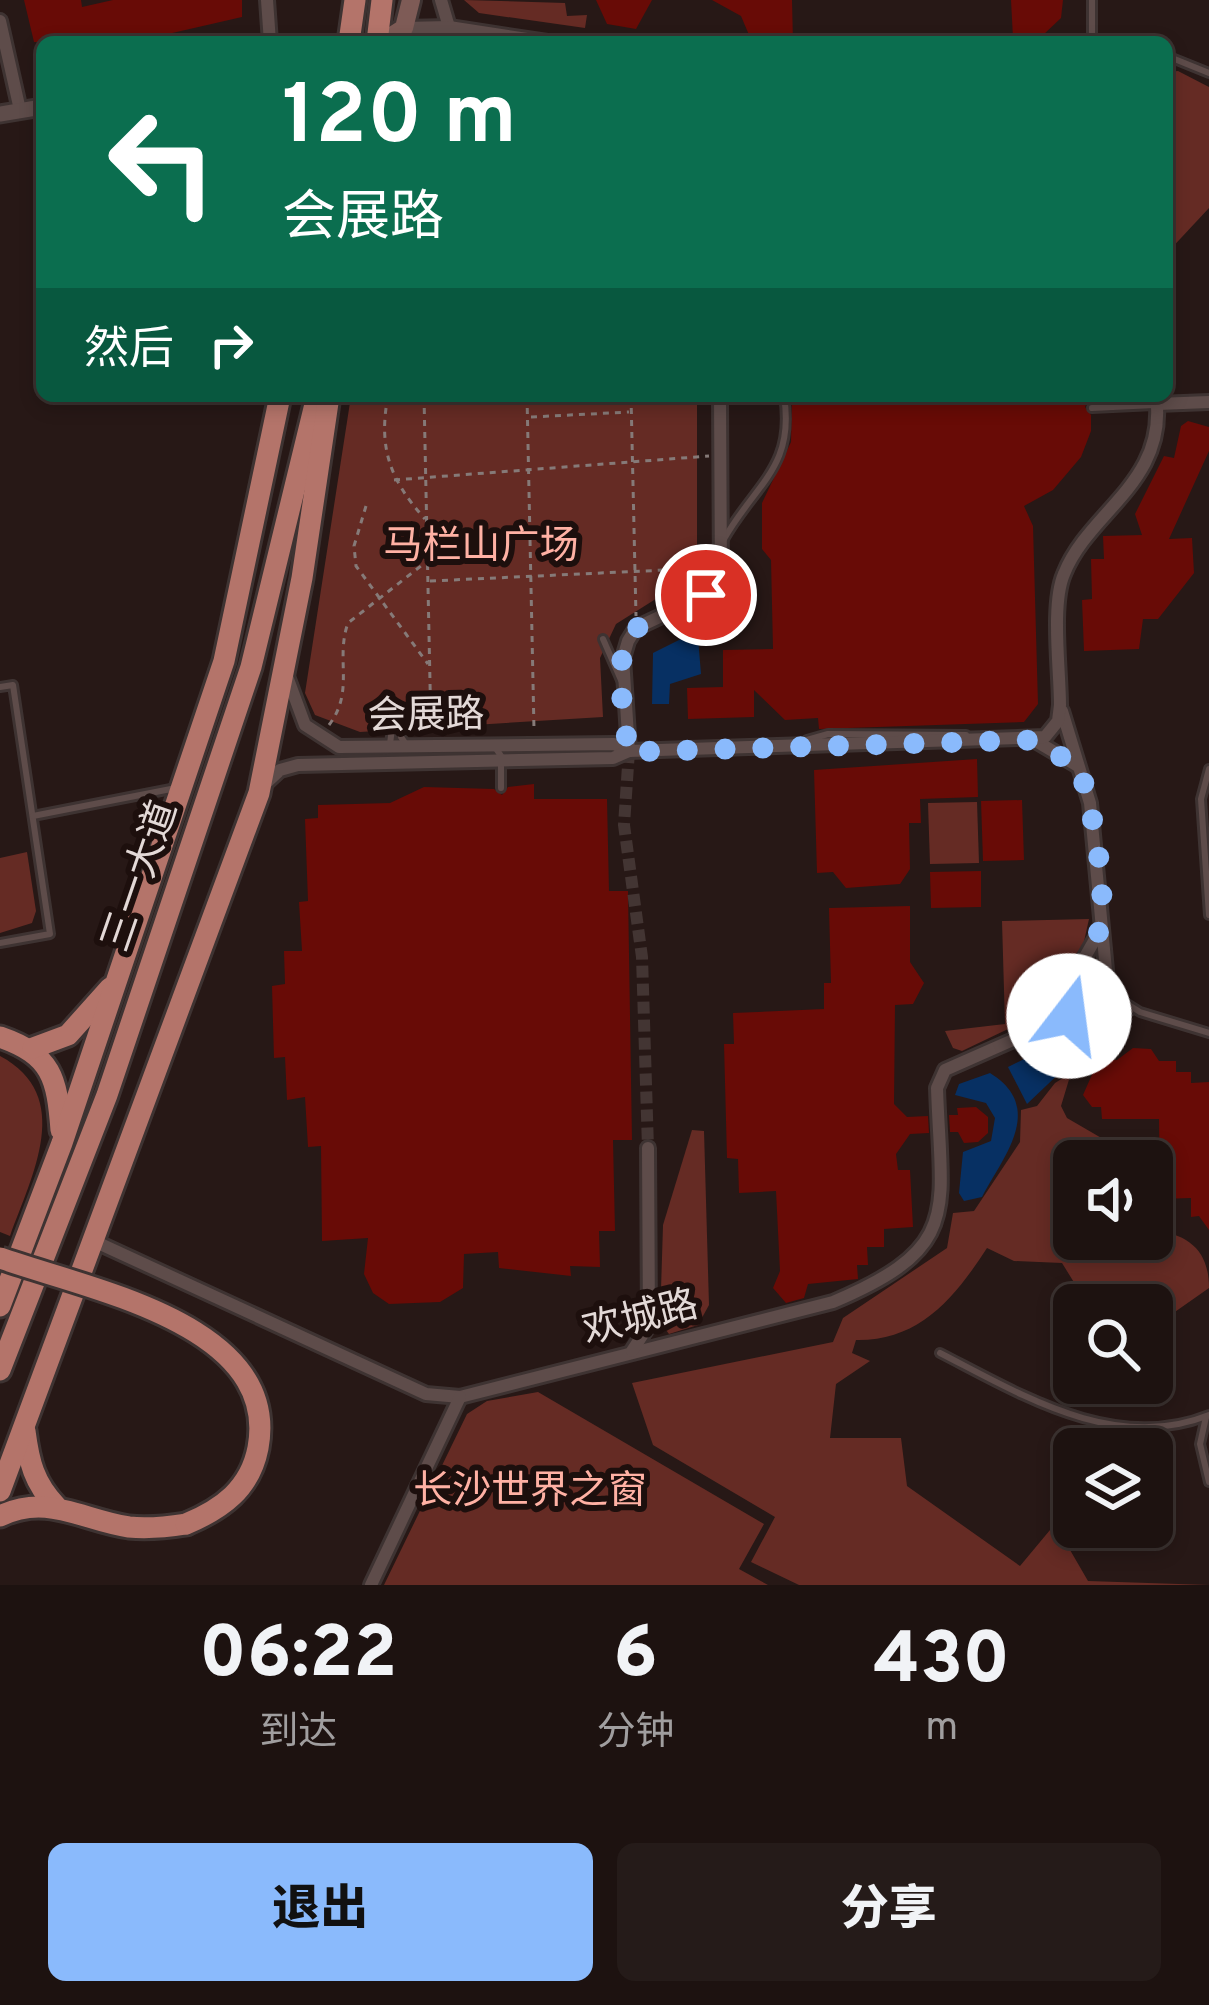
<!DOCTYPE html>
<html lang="zh">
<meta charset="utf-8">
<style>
:root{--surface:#1d1210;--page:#251b19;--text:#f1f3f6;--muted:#a09e9f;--line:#3b3230;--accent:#8abafc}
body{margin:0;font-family:Overpass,"Noto Sans SC",sans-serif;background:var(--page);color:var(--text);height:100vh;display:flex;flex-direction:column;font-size:45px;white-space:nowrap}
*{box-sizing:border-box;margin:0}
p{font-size:39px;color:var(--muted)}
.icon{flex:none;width:66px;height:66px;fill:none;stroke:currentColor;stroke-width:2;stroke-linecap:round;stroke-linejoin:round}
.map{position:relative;height:1585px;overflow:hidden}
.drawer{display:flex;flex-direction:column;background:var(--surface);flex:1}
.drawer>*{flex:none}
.hud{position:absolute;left:36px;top:36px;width:1137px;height:366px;border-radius:18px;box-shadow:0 6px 18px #0003,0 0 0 3px var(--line);background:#0b6e4f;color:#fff;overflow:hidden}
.controls{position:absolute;left:1053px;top:1140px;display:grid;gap:24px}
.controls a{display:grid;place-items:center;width:120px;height:120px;border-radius:18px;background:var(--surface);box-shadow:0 6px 18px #0003,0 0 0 3px var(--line);font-size:60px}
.pin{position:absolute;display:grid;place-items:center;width:102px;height:102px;color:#fff;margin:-51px;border:6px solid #fff;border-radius:50%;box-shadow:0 3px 12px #0007}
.me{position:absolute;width:132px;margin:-66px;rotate:15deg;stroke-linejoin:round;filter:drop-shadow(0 0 9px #0008)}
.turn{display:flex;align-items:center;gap:42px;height:252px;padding:0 48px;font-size:54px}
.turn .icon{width:156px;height:156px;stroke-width:2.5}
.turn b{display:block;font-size:84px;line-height:102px}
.then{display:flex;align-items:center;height:114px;padding:0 48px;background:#0003;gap:24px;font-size:45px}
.eta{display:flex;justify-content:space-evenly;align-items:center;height:204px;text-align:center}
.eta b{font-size:72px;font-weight:800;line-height:84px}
.button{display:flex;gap:24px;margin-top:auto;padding:24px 48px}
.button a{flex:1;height:138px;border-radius:18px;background:var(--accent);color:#111;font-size:48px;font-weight:800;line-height:138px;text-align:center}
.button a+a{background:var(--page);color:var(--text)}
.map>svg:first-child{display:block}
.green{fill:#652b24}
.water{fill:#073063}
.building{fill:#680b06}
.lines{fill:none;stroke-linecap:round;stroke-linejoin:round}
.minor-tunnel{stroke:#433533;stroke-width:12;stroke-dasharray:12 6;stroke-linecap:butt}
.service-casing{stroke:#3e3332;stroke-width:12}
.minor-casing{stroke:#3e3332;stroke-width:18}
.tertiary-casing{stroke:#3e3332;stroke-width:21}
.secondary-casing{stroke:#3e3332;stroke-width:24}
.trunk-casing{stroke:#3e3332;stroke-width:27}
.path{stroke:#867a78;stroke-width:3;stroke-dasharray:6 6;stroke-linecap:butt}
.service{stroke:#5e4c4a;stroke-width:6}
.minor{stroke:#5e4c4a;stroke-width:12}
.tertiary{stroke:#5e4c4a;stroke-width:15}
.secondary{stroke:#7e5b56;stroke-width:18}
.trunk{stroke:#b4746a;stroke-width:21}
.trunk-bridge-casing{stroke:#3e3332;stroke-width:27;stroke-linecap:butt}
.trunk-bridge{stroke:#b4746a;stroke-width:21}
.route{stroke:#8abafc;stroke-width:21;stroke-dasharray:0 37.8}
.labels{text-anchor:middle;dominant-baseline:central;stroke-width:12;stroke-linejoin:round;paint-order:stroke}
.park-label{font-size:39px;fill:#ffb1a4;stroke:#1d0f0d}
.street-label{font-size:39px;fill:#e3d9d7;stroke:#1d0f0d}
</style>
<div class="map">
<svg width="1209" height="1585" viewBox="0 0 1209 1585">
<rect width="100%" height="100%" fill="#271816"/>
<g class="green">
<path d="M464 0 565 3 567 16 587 15 585 28 479 13Z"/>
<path d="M1178 71 1209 87V208L1167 253V72Z"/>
<path d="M351 396H697V573L616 624 600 658 603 717 360 732 315 715 305 693Z"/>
<path d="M977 802 979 863 930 864 928 803Z"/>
<path d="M27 852 36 911 32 923 0 933V858Z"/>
<path d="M1089 919 1083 946 1048 984 1044 1012 962 1051 953 1048 945 1031 1005 1024 1002 921Z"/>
<path d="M0 1056C75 1096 32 1175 10 1236L0 1232Z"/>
<path d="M1071 1073 1061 1106 1067 1118 1122 1150 1121 1161H1074V1239H1152V1229C1189 1235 1209 1250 1209 1288L1152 1328V1305H1088L1062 1263 1014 1261 987 1248C954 1299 919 1341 856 1340L852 1353 870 1361 836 1384 830 1438H901L907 1486 1020 1566 1055 1524 1088 1581 1209 1585H799L751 1562 775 1517 653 1445 632 1383 833 1342 843 1318 947 1248 953 1213 974 1211 1020 1142 1021 1110 1037 1106 1055 1083Z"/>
<path d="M692 1130 704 1131 709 1305 698 1325 669 1334 660 1322 663 1225Z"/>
<path d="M538 1392 764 1524 739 1569 768 1585H384L467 1414 487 1401Z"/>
</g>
<g class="water">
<path d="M691 634 698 638 701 674 670 684 669 704H652L653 653Z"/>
<path d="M1055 1044 1066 1047 1067 1066 1027 1104 1008 1067Z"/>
<path d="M990 1073C1047 1108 1002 1158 982 1197L964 1201 959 1193 963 1152 991 1141 995 1118 986 1103 955 1095 959 1084Z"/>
</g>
<g class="building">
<path d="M24 0H81L82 7 113 0H242V17L133 42H34Z"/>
<path d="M596 0H652L636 29 607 24Z"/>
<path d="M712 0H792L793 42H752L741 16Z"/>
<path d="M1011 0H1063L1061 18 1042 36 1013 38Z"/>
<path d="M792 396H1090L1085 407 1091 415V431L1081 457 1053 490 1024 506 1033 526 1038 704 1024 722 819 729 818 718 785 720 754 690V717L688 719 687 688 723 687V650L773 649 771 560 762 549V503L791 442Z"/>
<path d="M1188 421 1209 427V451L1169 539 1192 538 1194 573 1158 619H1143L1139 649 1084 651 1082 600 1092 599 1091 559H1104L1103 536 1142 535 1135 514 1164 456 1174 458 1181 426Z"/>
<path d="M977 759 978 797 920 799 921 823H909L910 869 900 884 846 888 833 872 817 873 814 770Z"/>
<path d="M534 784V799H607L609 891H628L632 1140H613L615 1231H599L600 1267 570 1266 571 1276 499 1268 498 1252 464 1254 463 1288 440 1302 389 1304 373 1293 364 1274 368 1238 322 1241 321 1146 308 1147 305 1097 287 1100 285 1057 274 1058 272 986 285 984 284 951H302L299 902 308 901 305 819 318 818V805L390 803 424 787 494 789 502 795 508 787Z"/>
<path d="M1022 800 1024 860 983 861 981 801Z"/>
<path d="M981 871V907L931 908 930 872Z"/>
<path d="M910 906V962L924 983 913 1004 895 1005 894 1104 907 1117 928 1116 929 1133 910 1134 896 1154 898 1170H910L913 1227 884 1229V1247H867L868 1265H857L858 1279 808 1284 804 1298 786 1303 773 1288 780 1271 776 1191 739 1193 738 1159 727 1158 724 1044H734L733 1013 824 1009V983H831L829 908Z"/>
<path d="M1133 1048 1151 1049 1159 1061H1176V1072H1191V1083L1209 1082V1230L1199 1216 1191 1217V1198L1160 1199 1159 1119H1102L1101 1107H1092L1083 1095 1098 1061 1117 1060Z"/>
<path d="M976 1107 988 1117V1133L978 1142 964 1143 958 1132H950L949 1115H958L957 1108Z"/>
</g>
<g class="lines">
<path class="minor-tunnel" d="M629 751 624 825 642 957 648 1148"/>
<g class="service-casing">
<g id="service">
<path d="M1092 0V42"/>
<path d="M1167 56 1209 73"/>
<path d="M1092 408 1154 405"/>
<path d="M724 539C756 483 795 467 784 396"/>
<path d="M603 639 621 680"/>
<path d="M0 687 13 685 50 934 0 943"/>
<path d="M400 713 401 737 407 746"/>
<path d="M807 740 828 734 966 735"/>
<path d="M390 744 394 713"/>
<path d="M495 747 501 756V788"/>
<path d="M1209 769 1201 799 1209 915"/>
<path d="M33 816 176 788"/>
<path d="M1108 992 1140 1012 1209 1033"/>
<path d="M1100 1018 1130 1011"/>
<path d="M940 1353C1022 1395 1115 1453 1209 1415"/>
<path d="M1206 1417 1200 1444 1209 1482"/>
</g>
</g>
<g class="minor-casing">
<g id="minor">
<path d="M267 0 270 42"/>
<path d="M441 0 449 27"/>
<path d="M0 21 20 110"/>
<path d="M404 28 449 27 547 42"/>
<path d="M1157 404 1209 402"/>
<path d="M288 679 305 725 339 747 614 744 629 751"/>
<path d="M1062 711 1090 803 1108 991"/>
<path d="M1034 740 1078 766"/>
<path d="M629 751 623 658 628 641 636 628 706 595 721 580 720 396"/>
<path d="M266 783 280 770 298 765 613 758 629 751 1045 737 1058 721 1060 705C1060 670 1051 604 1064 574 1089 511 1168 482 1156 396"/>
<circle cx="1085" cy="999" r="24"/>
<path d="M1073 978 1098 934"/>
<path d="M96 1242 426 1394 460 1397 833 1302C963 1247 941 1212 937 1088L945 1070 1047 1025 1081 1023"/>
<path d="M632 1351 649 1325 648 1148"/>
<path d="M371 1585 460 1397"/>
</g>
</g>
<g class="tertiary-casing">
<path id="tertiary" d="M0 114 42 107"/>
</g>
<g class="secondary-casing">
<path id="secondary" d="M382 42 404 28 411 0"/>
</g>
<g class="trunk-casing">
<g id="trunk">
<path d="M349 42 355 0"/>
<path d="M377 42 382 0"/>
<path d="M0 1037C52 1055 57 1078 61 1130"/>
<path d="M33 1048 68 1035 110 988"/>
<path d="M0 1306 62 1143 224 661 280 396"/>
<path d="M0 1370 107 1095 251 667 317 396"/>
<path d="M25 1431C29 1462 34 1483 56 1506"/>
<path d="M0 1491 259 793 302 578 329 396"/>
<path d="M0 1516C47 1493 82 1520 129 1527 148 1529 167 1527 186 1524"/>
</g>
</g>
<g class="path">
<path d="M378 396 385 405"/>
<path d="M388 396C378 448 390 480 425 519"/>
<path d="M424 396 431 730"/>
<path d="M527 396 534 730"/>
<path d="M631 396 636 616"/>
<path d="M531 417 629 412"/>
<path d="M394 480 709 456"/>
<path d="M366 506 354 546 356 566 428 664"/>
<path d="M430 581 708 568"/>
<path d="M329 725C355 691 335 659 348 623L426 562"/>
</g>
<use href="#service" class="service"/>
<use href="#minor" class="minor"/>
<use href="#tertiary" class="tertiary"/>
<use href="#secondary" class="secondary"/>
<use href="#trunk" class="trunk"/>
<g class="trunk-bridge-casing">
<path id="trunk-bridge" d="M0 1258C87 1289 281 1324 258 1448 250 1489 222 1509 186 1524"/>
</g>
<use href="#trunk-bridge" class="trunk-bridge"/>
</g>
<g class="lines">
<path class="route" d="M706 595C685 605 653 614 636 629 609 652 626 720 628 752L1032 740 1079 767C1092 806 1110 895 1098 934 1092 956 1076 972 1064 990L1069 1016"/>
</g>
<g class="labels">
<g class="park-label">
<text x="481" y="548">马栏山广场</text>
<text x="530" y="1493">长沙世界之窗</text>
</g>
<g class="street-label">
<text transform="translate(426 718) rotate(-1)">会展路</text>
<text transform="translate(142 877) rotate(-71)">三一大道</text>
<text transform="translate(641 1320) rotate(-14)">欢城路</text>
</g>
</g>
</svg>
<div class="controls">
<a><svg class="icon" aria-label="sound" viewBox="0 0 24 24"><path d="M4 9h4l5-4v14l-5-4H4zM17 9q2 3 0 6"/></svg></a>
<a><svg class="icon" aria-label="search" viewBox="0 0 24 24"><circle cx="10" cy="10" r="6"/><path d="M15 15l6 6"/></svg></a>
<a><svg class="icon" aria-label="layers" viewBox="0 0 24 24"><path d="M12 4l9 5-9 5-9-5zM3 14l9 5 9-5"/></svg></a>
</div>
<div class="pin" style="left:706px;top:595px;background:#d93025"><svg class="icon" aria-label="arrive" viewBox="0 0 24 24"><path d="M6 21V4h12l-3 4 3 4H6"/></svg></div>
<svg class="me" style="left:1069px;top:1016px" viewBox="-20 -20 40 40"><circle r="19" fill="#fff"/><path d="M0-13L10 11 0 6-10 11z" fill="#8abafc"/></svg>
<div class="hud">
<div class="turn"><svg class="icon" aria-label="left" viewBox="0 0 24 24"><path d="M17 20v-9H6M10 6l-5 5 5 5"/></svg><div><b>120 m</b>会展路</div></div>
<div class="then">然后<svg class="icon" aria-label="right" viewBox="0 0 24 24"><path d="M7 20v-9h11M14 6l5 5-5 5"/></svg></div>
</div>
</div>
<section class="drawer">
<div class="eta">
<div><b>06:22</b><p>到达</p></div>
<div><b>6</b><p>分钟</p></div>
<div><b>430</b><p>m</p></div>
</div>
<div class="button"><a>退出</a><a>分享</a></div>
</section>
